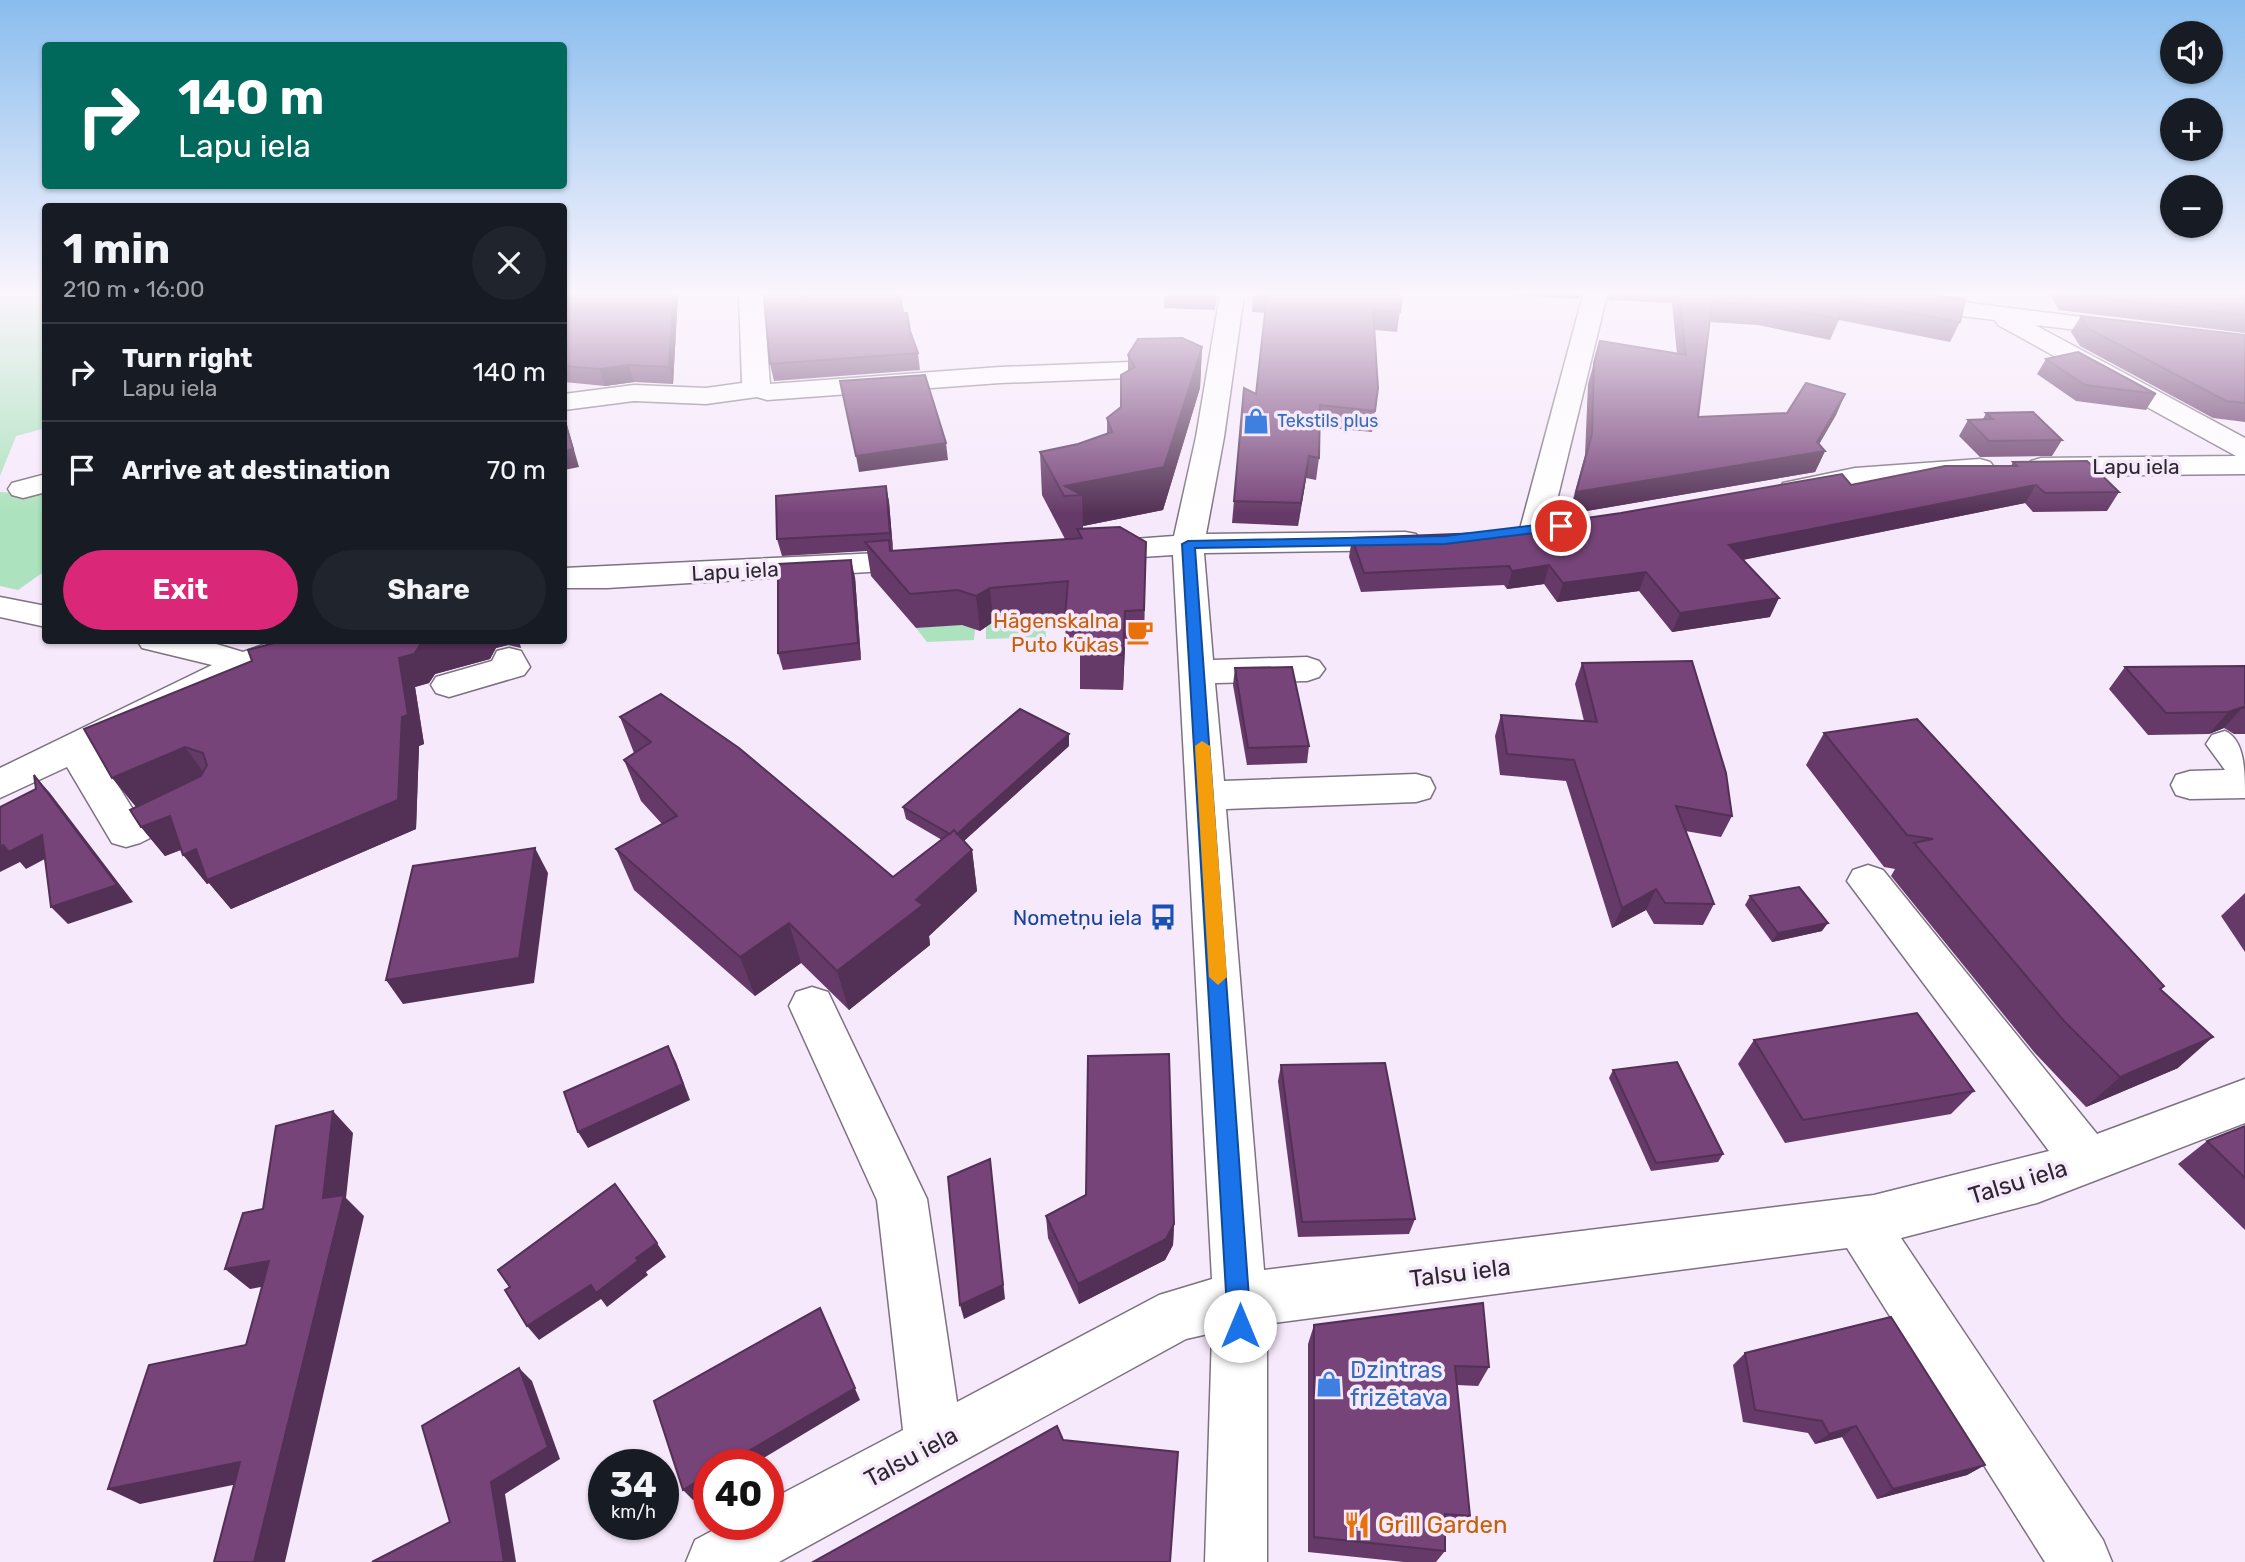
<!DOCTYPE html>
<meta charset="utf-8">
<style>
:root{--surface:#171b24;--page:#20242c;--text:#f1f3f6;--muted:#9ea1a6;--line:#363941;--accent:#db2777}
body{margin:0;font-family:Rubik,sans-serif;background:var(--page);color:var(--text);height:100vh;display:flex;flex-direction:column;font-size:26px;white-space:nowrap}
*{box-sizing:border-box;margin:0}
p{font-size:23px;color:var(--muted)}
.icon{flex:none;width:38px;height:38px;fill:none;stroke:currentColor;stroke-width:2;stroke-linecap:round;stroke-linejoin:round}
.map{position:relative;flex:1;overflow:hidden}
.panel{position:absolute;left:42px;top:203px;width:525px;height:441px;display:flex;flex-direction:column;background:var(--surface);border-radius:7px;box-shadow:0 2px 5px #0004}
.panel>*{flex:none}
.hud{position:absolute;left:42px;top:42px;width:525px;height:147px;border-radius:7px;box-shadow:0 2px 5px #0004;background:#00695c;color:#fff;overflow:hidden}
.controls{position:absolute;left:2160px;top:21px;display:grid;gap:14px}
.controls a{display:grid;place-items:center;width:63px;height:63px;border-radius:50%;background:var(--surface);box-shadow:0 2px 5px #0004;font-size:35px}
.speed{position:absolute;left:588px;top:1449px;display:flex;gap:14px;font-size:35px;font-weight:700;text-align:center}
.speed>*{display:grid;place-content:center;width:91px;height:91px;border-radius:50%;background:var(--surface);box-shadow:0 2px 5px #0004;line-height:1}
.speed small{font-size:18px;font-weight:400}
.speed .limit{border:10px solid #d22;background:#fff;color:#111}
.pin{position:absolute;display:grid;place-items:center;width:60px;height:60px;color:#fff;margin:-30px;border:4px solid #fff;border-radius:50%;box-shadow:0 2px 7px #0007}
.me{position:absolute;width:77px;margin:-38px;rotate:0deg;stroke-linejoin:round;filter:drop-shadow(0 0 5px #0008)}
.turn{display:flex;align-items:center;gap:24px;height:147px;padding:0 21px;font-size:32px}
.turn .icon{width:91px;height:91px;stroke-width:2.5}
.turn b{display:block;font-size:49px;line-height:60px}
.round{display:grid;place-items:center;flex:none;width:74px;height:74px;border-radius:37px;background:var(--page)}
.headline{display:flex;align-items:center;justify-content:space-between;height:119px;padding:0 21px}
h1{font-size:42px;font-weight:700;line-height:52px}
.cta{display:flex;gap:14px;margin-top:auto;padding:14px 21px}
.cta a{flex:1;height:80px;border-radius:42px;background:var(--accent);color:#fff;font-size:28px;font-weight:700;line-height:80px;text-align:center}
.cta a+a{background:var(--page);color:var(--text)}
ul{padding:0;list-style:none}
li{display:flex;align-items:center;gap:21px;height:98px;padding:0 21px;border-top:2px solid var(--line)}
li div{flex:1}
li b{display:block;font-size:26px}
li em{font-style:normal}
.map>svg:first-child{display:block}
.green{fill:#ade2be}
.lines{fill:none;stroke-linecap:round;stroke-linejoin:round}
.minor-casing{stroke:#7d7281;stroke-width:3}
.minor{fill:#fff;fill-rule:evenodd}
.wall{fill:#663a68}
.shaded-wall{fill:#533055}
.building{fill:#774479;stroke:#533055;stroke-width:2}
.route{fill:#1a73e8;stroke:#114b97;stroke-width:2}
.slow{fill:#f59e0b}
.labels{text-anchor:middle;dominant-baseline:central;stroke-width:7;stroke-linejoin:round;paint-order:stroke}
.far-shop-label{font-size:18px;fill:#366cbe;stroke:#f6e9fb;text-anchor:start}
.street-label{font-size:21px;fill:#2c272d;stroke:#f6e9fb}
.food-label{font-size:21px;fill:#c56008;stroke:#f6e9fb;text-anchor:end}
.transit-label{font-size:21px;fill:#164399;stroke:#f6e9fb;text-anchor:end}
.near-street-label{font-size:24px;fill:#2c272d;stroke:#f6e9fb}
.near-shop-label{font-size:24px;fill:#366cbe;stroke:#f6e9fb;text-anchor:start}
.near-food-label{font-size:24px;fill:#c56008;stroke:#f6e9fb;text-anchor:start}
</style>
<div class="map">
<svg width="2245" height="1562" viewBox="0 0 2245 1562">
<rect width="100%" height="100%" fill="#f6e9fb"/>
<g class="green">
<path d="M0 295H45L46 428 16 436 0 476Z"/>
<path d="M0 492 45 495V571L18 590 0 586Z"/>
<path d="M1045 618 1046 637 986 639V627L989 623Z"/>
<path d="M968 624 975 629 974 640 927 642 916 628Z"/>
</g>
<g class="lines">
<g class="minor-casing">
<g id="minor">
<path d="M739 295H763L770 384 1000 367 1181 360 1190 362 1194 368 1190 374 1181 376 1000 383 767 400 757 397 706 404 634 401 564 410V394L634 385 706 388 742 383Z"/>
<path d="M1220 295H1244L1224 437 1206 534 1405 532 1416 534 1421 541 1416 548 1405 550 1204 553 1213 660 1307 657 1319 661 1325 669 1319 677 1307 681 1215 683 1224 781 1416 774 1430 778 1435 788 1430 798 1416 802 1226 809 1264 1270 1874 1195 2049 1151 1847 881 1853 870 1868 865 1883 870 2097 1134 2245 1079V1123L2037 1203 1901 1238 2103 1540 2112 1562H2045L1847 1248 1267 1324V1562H1205L1212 1333 1186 1339 779 1562H686L695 1540 725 1524H768V1501L903 1430 877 1200 789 1006 796 992 812 987 828 992 927 1199 957 1402 1159 1295 1212 1279 1173 555 1094 560 1083 558 1078 551 1083 544 1094 542 1174 536 1196 437Z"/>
<path d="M1583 295H1607L1550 529 1546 536 1535 538 1524 536 1520 529Z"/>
<path d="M1831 295H1906L2138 324 2141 329 2138 334 2129 336 2035 325 2245 438V474L2041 476 2031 473 2026 467 2031 461 2041 458 2236 456 1998 325 1995 320 1843 302 1835 300Z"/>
<path d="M1980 459 1990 462 1995 468 1990 474 1855 486 1794 498 1783 495 1779 489 1783 483 1855 468Z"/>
<path d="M46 474V492L23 498 12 495 8 489 12 483Z"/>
<path d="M923 551 934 554 939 561 934 568 607 588H564V568Z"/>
<path d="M0 597 46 606V627L0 617Z"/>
<path d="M137 640H203L243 652 276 640H329L324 648 251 674 97 752 134 811 187 789 201 793 207 803 201 813 140 843 126 847 112 843 67 767 0 798V768L212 665 142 648Z"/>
<path d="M509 648 521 651 530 667 524 675 449 697 436 693 431 685 436 677 492 661 497 651Z"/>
<path d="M2225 731C2245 740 2245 771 2245 798L2190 799 2176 795 2171 785 2176 775 2190 771 2225 770 2206 744 2212 735Z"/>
</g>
</g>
<use href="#minor" class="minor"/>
</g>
<g class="wall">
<path d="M564 295H678L673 384 634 382 605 386 564 382Z"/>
<path d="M1164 295H1217L1215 310 1164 308Z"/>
<path d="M1253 295H1402L1397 332 1375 330V411L1372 432 1320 427 1319 458 1316 480 1306 478 1298 526 1232 523 1244 388 1256 394 1265 313 1252 312Z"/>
<path d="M1507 295H1581L1579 299Z"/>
<path d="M1608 295H1936L1960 322 1950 342 1839 320 1830 340 1758 325 1709 322 1698 417 1787 413 1845 394 1836 415 1819 444 1825 451 1815 472 1569 514 1585 455 1588 384 1600 341 1677 354 1672 303 1609 300Z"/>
<path d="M2050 295H2245V333L2059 310Z"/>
<path d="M803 296 903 313 918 353 920 370 774 381 770 364Z"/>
<path d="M2081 316 2245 335V422L2213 418 2080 346 2071 332Z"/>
<path d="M1202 347 1200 388 1163 510 1083 526V529L1146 542 1144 644 1125 646 1123 690 1080 689V651L1066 652 1065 616 993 622 980 631 962 625 916 628 871 576 867 551 782 556 777 539 886 486 889 502 893 550H890L891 551 1065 539 1042 495 1040 452 1078 444 1107 434V418L1121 407 1128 371V355Z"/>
<path d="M2046 359 2156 394 2146 410 2076 401 2037 374Z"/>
<path d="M1986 413 2062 440 2052 456 1980 457 1959 436 1968 420 1983 419Z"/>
<path d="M2013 462 2119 492 2107 511 2033 512 2025 503 1743 560 1770 617 1672 632 1639 591 1557 602 1544 584 1507 589 1504 585 1361 592 1349 557 1352 538 1483 533 1851 485 2011 466Z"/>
<path d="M855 577 861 660 783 670 778 653Z"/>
<path d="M285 640H519L521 648 508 645 496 648 490 659 435 674 429 683 415 687 424 744 419 746 416 829 231 909 209 883 207 884 181 850 165 856 141 827 136 807 252 661Z"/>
<path d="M1582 663 1732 816 1721 837 1685 831 1714 904 1703 925 1654 924 1646 910 1612 928 1566 781 1500 775 1495 736 1501 715 1584 721 1575 684Z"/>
<path d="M2245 666V734H2234L2224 728 2209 734 2148 735 2109 689 2125 667Z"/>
<path d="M1235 668 1309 746 1307 763 1247 765 1233 685Z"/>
<path d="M620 717 893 877 942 840 906 819 903 807 1069 746 964 841 972 850 977 891 929 936 930 945 849 1010 801 963 755 996 634 890 616 849 662 824 641 801 624 760 634 753Z"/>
<path d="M1824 733 2161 989 2178 1068 2086 1107 2034 1052 1891 876 1895 869 1884 867 1806 765Z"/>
<path d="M2245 893V952L2221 916Z"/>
<path d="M1750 896 1822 931 1772 942 1745 905Z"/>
<path d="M1754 1040 1974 1091 1951 1114 1785 1143 1738 1064Z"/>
<path d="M1281 1065 1415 1219 1409 1234 1298 1237 1278 1081Z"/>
<path d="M1613 1070 1723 1154 1718 1162 1651 1171 1609 1078Z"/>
<path d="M2245 1126V1230L2178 1164 2207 1141Z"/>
<path d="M1046 1216 1174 1224 1173 1245 1165 1260 1079 1304 1048 1238Z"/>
<path d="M1314 1325 1489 1367 1478 1386 1457 1385 1470 1516 1459 1531 1445 1530V1551L1436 1562H1404L1308 1552V1344Z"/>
<path d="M1745 1353 1985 1465 1967 1475 1877 1499 1842 1437 1815 1444 1808 1433 1743 1422 1733 1365Z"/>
</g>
<g class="shaded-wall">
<path d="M673 295H678L673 384 669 367Z"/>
<path d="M1202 347 1200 388 1163 510 1083 526 1082 495 1065 486Z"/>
<path d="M629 365 634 382 605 386 599 369Z"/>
<path d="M1845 394 1836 415 1814 453 1825 451 1815 472 1569 514 1576 492 1817 442Z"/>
<path d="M564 415 579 467 564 470Z"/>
<path d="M946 443 948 460 859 472 856 456Z"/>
<path d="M1309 456 1306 478 1298 526 1301 503Z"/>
<path d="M2036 485 2025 503 1721 564 1729 545Z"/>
<path d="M886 486 889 502 893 550 890 533Z"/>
<path d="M851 560 855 577 861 660 858 643Z"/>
<path d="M1549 565 1544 584 1507 589 1512 571Z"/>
<path d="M1646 572 1639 591 1557 602 1563 583Z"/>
<path d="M990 588 993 622 980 631 976 596Z"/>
<path d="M1779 598 1770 617 1672 632 1680 613Z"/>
<path d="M1125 611V646L1123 690V655Z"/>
<path d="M438 640H506L508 645 496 648 490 659 435 674 429 683 415 687 424 744 419 746 416 829 231 909 209 883 207 884 183 855 399 658 420 645Z"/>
<path d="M2243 707 2224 728 2209 734 2228 712Z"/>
<path d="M1069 734V746L956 848 954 836Z"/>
<path d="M185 747 207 777 136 807 112 778Z"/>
<path d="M34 775 50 793 133 902 68 924 51 907Z"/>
<path d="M170 816 193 845 165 856 141 827Z"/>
<path d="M42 835 58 852 26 869 20 862 0 872V847Z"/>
<path d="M535 848 548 873 534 983 403 1004 386 980Z"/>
<path d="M972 850 977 891 929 936 930 945 849 1010 837 971Z"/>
<path d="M1656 889 1646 910 1612 928 1622 908Z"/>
<path d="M789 923 801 963 755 996 740 957Z"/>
<path d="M1828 923 1822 931 1772 942 1778 933Z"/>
<path d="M2213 1037 2178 1068 2086 1107 2120 1077Z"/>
<path d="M668 1046 676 1062 690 1100 588 1148 578 1132Z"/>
<path d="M333 1111 353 1133 346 1198 364 1216 285 1562H254L323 1198Z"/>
<path d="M990 1159 1005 1299 964 1319 960 1305Z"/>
<path d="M1174 1224 1173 1245 1165 1260 1079 1304 1078 1284Z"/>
<path d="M657 1243 666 1257 646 1272 648 1275 607 1307 601 1299 539 1340 527 1326 591 1285 636 1258Z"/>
<path d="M269 1261 293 1281 250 1289 225 1269Z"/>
<path d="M820 1308 860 1400 752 1465H725Z"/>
<path d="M519 1368 532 1381 560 1459 505 1494 516 1562H504L491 1482Z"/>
<path d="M1856 1426 1842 1437 1815 1444 1829 1434Z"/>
<path d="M240 1462 267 1478 140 1504 108 1489Z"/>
<path d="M1985 1465 1967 1475 1877 1499 1893 1489Z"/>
<path d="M709 1474V1491L693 1500 683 1490Z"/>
</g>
<g class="building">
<path d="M564 295H673L669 367 629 365 599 369 564 366Z"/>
<path d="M764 295H800V296L814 295H900L903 313H907L910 331 918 353 770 364Z"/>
<path d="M1267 295H1402L1400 312 1373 310 1378 388 1375 411 1320 405 1319 458 1309 456 1301 503 1234 501 1244 388 1256 394Z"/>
<path d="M1679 295H1936L1965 299 1960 322 1843 300 1839 319 1766 305 1712 302 1698 417 1787 413 1806 383 1845 394 1817 442 1825 451 1576 492 1592 434 1594 363 1600 341 1686 355Z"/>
<path d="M2078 295H2245V315Z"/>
<path d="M2081 316 2245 335V403L2226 401 2089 329Z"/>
<path d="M1182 338 1202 347 1164 467 1065 486 1082 495 1064 496 1040 452 1078 444 1112 432 1107 418 1121 407V375L1135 367 1128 355 1138 339Z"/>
<path d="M2078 352 2156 394 2085 385 2046 359Z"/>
<path d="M925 375 946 443 856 456 840 381Z"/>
<path d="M2033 412 2062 440 1989 441 1968 420 1993 419 1986 413Z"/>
<path d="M564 418 573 449 564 451Z"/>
<path d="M2087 461 2119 492 2045 493 2036 485 1729 545 1779 598 1680 613 1646 572 1563 583 1549 565 1512 571 1509 566 1364 573 1352 538 1483 533 1621 513 1842 474 1851 485 1945 466H2017L2013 462Z"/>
<path d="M886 486 890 533 777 539 776 496Z"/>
<path d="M1120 527 1146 542 1144 610 1125 611 1123 655 1079 654 1082 616 1065 617 1068 581 990 588 976 596 958 590 910 594 865 542 889 540 890 551 1082 538 1077 529Z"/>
<path d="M851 560 858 643 778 653V564Z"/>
<path d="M285 640H438L420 645 414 654 399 658 408 715 402 717 398 800 207 880 196 849 183 855 170 816 141 827 130 810 201 776 207 765 203 753 185 747 112 778 84 729 252 661 248 650Z"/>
<path d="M1692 661 1726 773 1732 816 1676 806 1714 904 1665 903 1656 889 1622 908 1574 760 1507 754 1501 715 1597 722 1582 663Z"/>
<path d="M2245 666V708L2243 707 2228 712 2166 713 2125 667Z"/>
<path d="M1292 667 1309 746 1248 748 1235 668Z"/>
<path d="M661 694 739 748 893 877 954 830 972 850 916 900 923 905 837 971 789 923 740 957 616 849 677 816 624 760 651 742 620 717Z"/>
<path d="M1020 709 1069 734 957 834 954 830 950 834 903 807Z"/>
<path d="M1917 719 2164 986 2160 989 2213 1037 2120 1077 2064 1021 1914 843 1933 839 1907 835 1824 733Z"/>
<path d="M34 775 117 885 51 907 42 835 9 852 3 845 0 847V807L36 789Z"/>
<path d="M535 848 519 958 386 980 413 866Z"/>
<path d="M1799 887 1828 923 1778 933 1750 896Z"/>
<path d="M1917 1013 1974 1091 1803 1120 1754 1040Z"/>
<path d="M668 1046 683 1084 578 1132 564 1092Z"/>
<path d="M1169 1054 1174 1224 1166 1239 1078 1284 1046 1216 1086 1195 1088 1056Z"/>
<path d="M1677 1062 1723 1154 1656 1163 1613 1070Z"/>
<path d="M1385 1063 1415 1219 1302 1222 1281 1065Z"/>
<path d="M333 1111 323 1198 344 1195 254 1562H214L240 1462 108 1489 149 1365 246 1345 269 1261 225 1269 243 1213 263 1209 276 1126Z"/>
<path d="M2245 1126V1178L2207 1141Z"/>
<path d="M990 1159 1003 1285 960 1305 948 1177Z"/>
<path d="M615 1184 657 1243 636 1258 638 1261 596 1293 591 1285 527 1326 505 1290 510 1287 498 1270Z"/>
<path d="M1483 1303 1489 1367 1455 1366 1470 1516 1445 1514V1551L1314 1537V1325Z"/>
<path d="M820 1308 855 1388 725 1465H709V1474L683 1490 654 1401Z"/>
<path d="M1891 1317 1985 1465 1893 1489 1856 1426 1829 1434 1822 1421 1755 1410 1745 1353Z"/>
<path d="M519 1368 548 1447 491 1482 504 1562H372L450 1522 422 1426Z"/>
<path d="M1057 1426 1063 1440 1178 1452 1170 1562H813Z"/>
</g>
<linearGradient id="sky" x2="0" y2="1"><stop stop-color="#89bdee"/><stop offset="0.57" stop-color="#fbf5fd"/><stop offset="1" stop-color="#fbf5fd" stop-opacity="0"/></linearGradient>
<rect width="2245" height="514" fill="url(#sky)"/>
<path class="route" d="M1561 522 1567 526 1566 529 1445 544 1195 548 1251 1326 1248 1334 1240 1338 1232 1334 1228 1326 1182 544 1188 541 1445 536Z"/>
<path class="slow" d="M1202 741 1210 746 1227 977 1218 985 1209 977 1195 746Z"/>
<defs>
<g id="shop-bare" transform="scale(2.1)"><path d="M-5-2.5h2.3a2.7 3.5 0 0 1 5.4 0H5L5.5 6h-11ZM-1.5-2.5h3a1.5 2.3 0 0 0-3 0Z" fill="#3f7fe0" stroke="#f6e9fb" stroke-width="2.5" paint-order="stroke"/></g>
<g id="cafe-bare" transform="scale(2.1)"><path d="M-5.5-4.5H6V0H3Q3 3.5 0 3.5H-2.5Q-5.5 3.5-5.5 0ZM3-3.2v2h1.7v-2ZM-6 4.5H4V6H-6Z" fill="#e8710a" stroke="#f6e9fb" stroke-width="2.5" paint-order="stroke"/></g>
<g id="bus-bare" transform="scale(2.1)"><path d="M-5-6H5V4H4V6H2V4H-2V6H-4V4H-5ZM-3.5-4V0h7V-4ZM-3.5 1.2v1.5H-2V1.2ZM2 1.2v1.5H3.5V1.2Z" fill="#1a4fb4" stroke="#f6e9fb" stroke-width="2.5" paint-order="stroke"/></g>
<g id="restaurant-bare" transform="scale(2.1)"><path d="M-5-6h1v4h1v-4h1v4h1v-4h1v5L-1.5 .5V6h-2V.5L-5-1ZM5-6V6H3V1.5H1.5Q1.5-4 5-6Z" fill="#e8710a" stroke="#f6e9fb" stroke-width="2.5" paint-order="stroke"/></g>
</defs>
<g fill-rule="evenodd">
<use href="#shop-bare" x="1256" y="421"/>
<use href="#cafe-bare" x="1140" y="632"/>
<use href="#bus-bare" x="1163" y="917"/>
<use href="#shop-bare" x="1329" y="1384"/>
<use href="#restaurant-bare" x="1357" y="1525"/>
</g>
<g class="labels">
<g class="far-shop-label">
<text x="1277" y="421">Tekstils plus</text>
</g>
<g class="street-label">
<text x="2136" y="466">Lapu iela</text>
<text transform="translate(735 571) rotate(-3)">Lapu iela</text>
</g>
<g class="food-label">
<text x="1119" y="620">Hāgenskalna<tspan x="1119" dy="24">Puto kūkas</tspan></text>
</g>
<g class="transit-label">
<text x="1142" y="917">Nometņu iela</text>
</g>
<g class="near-street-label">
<text transform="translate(2018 1182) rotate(-17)">Talsu iela</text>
<text transform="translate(1460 1273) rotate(-7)">Talsu iela</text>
<text transform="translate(911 1457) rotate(-28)">Talsu iela</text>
</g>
<g class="near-shop-label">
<text x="1350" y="1370">Dzintras<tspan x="1350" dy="28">frizētava</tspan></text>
</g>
<g class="near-food-label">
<text x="1378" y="1525">Grill Garden</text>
</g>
</g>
</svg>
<div class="controls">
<a><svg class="icon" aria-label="sound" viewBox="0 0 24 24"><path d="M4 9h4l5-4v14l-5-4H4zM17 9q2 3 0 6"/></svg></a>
<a>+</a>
<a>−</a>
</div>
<div class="speed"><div>34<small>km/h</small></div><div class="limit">40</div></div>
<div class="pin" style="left:1561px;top:526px;background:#d93025"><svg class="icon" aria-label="arrive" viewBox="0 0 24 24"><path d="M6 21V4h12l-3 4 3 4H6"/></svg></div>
<svg class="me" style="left:1240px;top:1326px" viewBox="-20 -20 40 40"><circle r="19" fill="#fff"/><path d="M0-13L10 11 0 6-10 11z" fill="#1a73e8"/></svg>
<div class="hud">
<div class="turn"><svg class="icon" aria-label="right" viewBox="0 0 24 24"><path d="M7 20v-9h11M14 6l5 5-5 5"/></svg><div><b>140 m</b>Lapu iela</div></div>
</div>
<section class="panel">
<div class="headline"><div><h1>1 min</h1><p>210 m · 16:00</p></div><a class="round"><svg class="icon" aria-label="close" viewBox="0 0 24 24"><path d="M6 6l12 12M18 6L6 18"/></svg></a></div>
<ul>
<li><svg class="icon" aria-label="right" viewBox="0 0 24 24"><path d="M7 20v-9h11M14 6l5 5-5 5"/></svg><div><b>Turn right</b><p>Lapu iela</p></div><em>140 m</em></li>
<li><svg class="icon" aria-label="arrive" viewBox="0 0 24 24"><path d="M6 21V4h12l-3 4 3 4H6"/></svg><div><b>Arrive at destination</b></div><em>70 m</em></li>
</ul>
<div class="cta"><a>Exit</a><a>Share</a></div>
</section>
</div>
